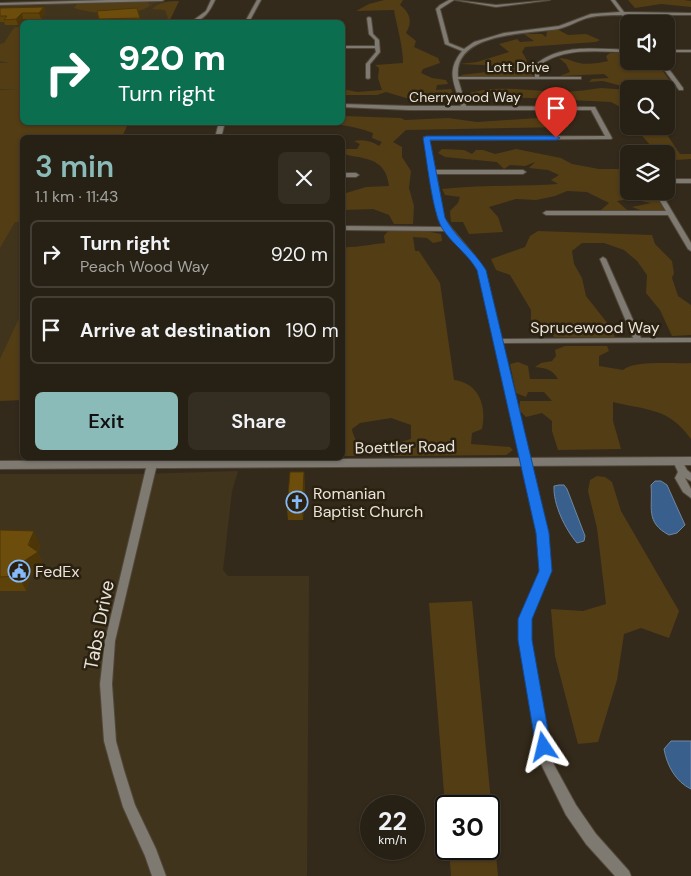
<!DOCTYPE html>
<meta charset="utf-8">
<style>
:root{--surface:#272014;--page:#332d22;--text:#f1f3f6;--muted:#a4a3a0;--line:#433e34;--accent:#8bbbb9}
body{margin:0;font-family:"DM Sans",sans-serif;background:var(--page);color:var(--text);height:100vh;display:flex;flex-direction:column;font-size:19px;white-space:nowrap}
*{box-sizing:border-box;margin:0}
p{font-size:16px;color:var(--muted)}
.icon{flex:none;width:28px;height:28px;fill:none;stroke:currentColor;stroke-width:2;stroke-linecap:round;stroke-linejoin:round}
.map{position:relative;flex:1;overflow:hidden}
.side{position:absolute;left:20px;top:135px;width:325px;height:325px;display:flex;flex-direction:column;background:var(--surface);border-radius:8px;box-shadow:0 1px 4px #0004,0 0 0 1px var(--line)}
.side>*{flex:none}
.top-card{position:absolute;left:20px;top:20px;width:325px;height:105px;border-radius:8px;box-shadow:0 1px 4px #0004,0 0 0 1px var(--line);background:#0b6e4f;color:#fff;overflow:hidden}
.controls{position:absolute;left:620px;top:15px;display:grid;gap:10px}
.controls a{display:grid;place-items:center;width:55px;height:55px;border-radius:8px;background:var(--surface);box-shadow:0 1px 4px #0004,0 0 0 1px var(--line);font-size:25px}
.speed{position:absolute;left:360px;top:795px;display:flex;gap:10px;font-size:25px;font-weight:700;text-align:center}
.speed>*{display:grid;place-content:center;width:65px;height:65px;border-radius:50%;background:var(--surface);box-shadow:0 1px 4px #0004,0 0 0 1px var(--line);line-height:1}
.speed small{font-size:12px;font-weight:400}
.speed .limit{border:2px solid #111;border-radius:8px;background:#fff;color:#111}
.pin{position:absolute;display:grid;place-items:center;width:42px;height:42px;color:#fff;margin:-51px -21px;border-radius:50% 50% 50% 0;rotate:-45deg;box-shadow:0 0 5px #0007}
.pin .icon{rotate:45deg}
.me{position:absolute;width:55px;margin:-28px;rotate:350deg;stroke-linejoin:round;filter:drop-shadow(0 0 4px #0008)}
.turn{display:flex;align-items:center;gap:18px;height:105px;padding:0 15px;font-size:22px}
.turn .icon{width:65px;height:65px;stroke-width:2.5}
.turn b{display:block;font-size:35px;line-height:42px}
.round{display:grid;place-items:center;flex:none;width:52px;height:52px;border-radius:8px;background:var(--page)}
.overview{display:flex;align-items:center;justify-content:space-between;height:85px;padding:0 15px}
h1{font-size:30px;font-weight:600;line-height:38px;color:var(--accent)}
.action{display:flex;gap:10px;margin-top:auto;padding:10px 15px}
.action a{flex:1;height:58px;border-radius:8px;background:var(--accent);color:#111;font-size:20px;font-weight:600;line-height:58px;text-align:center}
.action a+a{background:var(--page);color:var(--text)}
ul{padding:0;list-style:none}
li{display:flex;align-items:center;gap:15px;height:68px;margin:0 10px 8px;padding:0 5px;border:2px solid var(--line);border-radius:8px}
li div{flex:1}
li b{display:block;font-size:19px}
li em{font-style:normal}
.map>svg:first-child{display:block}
.built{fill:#41341d}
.green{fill:#533d15}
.water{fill:#395f8c;stroke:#6e87a3}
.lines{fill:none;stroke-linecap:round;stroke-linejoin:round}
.minor-casing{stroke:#514839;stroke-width:2}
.tertiary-casing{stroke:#514839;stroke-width:2}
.minor{fill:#7e7971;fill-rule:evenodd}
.tertiary{fill:#7e7971;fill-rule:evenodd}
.wall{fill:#5d420a}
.shaded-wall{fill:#4c3608}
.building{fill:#6c4d0c;stroke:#4c3608}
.route{fill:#1a73e8;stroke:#114b97}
.labels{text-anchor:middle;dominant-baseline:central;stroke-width:5;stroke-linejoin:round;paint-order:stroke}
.far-street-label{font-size:14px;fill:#e9e3d9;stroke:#2a2111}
.street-label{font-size:16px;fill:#e9e3d9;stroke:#2a2111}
.poi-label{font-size:16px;fill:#e9e3d9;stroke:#2a2111;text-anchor:start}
.near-street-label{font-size:19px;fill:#e9e3d9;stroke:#2a2111}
</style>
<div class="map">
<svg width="691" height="876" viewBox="0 0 691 876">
<rect width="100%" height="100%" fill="#342a1b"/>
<g class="built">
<path d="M179 1 169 22H22V96H0V5Z"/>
<path d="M0 146 22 147V323L0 374Z"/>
<path d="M78 458H241L242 464 76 465Z"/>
<path d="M238 471 232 491 223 570 228 576H309L307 876H0V474H142Z"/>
</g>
<g class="green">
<path d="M384 0H403L400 5C410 13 413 21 406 33L416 41 414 47 438 58 440 63 423 69 421 73 432 78 446 80 448 84 437 85 436 90 451 89 455 98H406L386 92 377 95H343V89L357 92 382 90 378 78 379 68 375 65 403 63C403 45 397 28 394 10L356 11 369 4Z"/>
<path d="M628 0H684L691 1V7L661 4 635 8Z"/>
<path d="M179 1 169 22H149H162L168 18 165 10 152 9C161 1 168 2 179 1Z"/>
<path d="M146 2 149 3V5L154 2C141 19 90 14 74 8L77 4Z"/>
<path d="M16 27H20L22 31V88L18 89H22V122L210 123 192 126H127L122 137 22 138V222H15L0 248V90L18 89H0V63H9L0 61V44L4 43 13 29Z"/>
<path d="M557 29 568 35 586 34 600 40 596 42 525 47 522 52C528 60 528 68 534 77H465L460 75 505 70 504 66 459 64 477 62 509 52 499 44 517 39 520 42 534 41 524 34H542L546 37 547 31Z"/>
<path d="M610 53H629V61H656L674 87 633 89 603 81 589 82 592 79 609 78 604 74 560 76 570 72 566 64 559 58C567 58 571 61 579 63 589 65 599 63 608 61L606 56Z"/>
<path d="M601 88 629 90V117L624 109 611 102 488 96 469 99 464 95C495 83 533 92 566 92 577 91 589 90 601 88Z"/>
<path d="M560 111 565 112 564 115 569 122 568 127 406 130 393 142 402 147V157L411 171 409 188 414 206 413 224H394L389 215 373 209 343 210V194L366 187 389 186C386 160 369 159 347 155L343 149H357L360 144 354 141C363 139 372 141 379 146L382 142 372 138 373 133C347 122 302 121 275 123 267 124 259 126 251 126L249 123 342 122 343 116 401 118 405 120 448 118 477 122 553 117 554 113Z"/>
<path d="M634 126H661L680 154H691V159L675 160 650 145Z"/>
<path d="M442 149 464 150 472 154 476 150H483L495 154 516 149 561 158 572 164 599 169H629V191H653L665 211H643L632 207 651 203 631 199 617 201 627 210H601L609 203 587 192 567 191 555 196 536 200 516 199 489 207 498 217 503 232 469 234 463 222H451L450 211 458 203 460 197 445 195 442 189C481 184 520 187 558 184L551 180 559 175 548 170 529 168 535 162 525 166 510 165 504 169 497 162 445 157 438 153Z"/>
<path d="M421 230 441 234 442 241 433 243 427 238 413 237 415 251H419L440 283 454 380C479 383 487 406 482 429L472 433 471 444 510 447 513 450 506 455 394 456 391 445 411 439V425L391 418 360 423 352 429C353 439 362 447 361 456H343L342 247C356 248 371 244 385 243L384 236 388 231Z"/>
<path d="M538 231 652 235 655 244 672 261 674 273 672 278 678 296 691 305V335L672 336 660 310 646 293 647 275 637 261 624 250 604 243H582L572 251 574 264 582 278 586 296 608 324 615 337H554L547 327 531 323V310L510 275 496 270 491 259 525 247 530 236Z"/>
<path d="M22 312V400L0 401V359Z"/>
<path d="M565 346H607L609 351 599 356V366L623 370C634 360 674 364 691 363V439C668 407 648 411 613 402V421L621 449 558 450 552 431V421L542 413 526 417 519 410 520 401H552L544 392H528L526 397 516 393 510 364 518 362 528 366 530 379H558C553 370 546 368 535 367L541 363 552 361 556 356 555 350Z"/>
<path d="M597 476 605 477 612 482 621 511 679 611 669 638 641 628 624 634 617 680 598 742 578 744 555 656 551 609 583 611 606 604 597 528 588 491 590 480Z"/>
<path d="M472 601 498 876H451L449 849H489V806H446V818L429 603Z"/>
</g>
<g class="water">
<path d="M655 481H661L667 485 685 525 677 533 669 535C645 522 653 508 651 485Z"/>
<path d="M559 485H564L567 489 585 536 584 541 577 543C565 529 553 504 554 486Z"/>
<path d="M671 741H691V789C676 782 667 766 664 749Z"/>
</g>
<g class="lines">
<g class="minor-casing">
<g id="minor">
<path d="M211 0H215C210 11 204 21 191 22L206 11Z"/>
<path d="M257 0H261L249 22H245Z"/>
<path d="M449 0H454L440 9 449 43 464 49 474 42 504 33 559 26 591 14 620 12 611 0H615L624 12 691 13V15H626L633 24H629L622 15C611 15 598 15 587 18 577 21 568 27 558 29 528 34 453 32 458 77H535V65C560 43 598 49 629 50V52C600 52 563 46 539 66V77H581V79H458L466 106 595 107 612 138 611 139 429 140 435 170H523L526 172 523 174H436L444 218 453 230 474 255 484 270 501 339 633 338 600 259 603 257 606 259 641 338H691V342L502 343 547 533 551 571 530 619V640L553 763 576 805 596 834 629 871 631 876H615L586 844 566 815 541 764 520 640V619L541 571 537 533 478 270 470 258 447 231 342 230V226L444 227 438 218 424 137 605 136 591 110H409L342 107V104L409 106H461C455 84 445 72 462 51L445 44 436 9 440 5Z"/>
<path d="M369 17 371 18 373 34 379 40 380 52 370 64V78L368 79 366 78V64L376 52 375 48H342V46H375V40L369 34 367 18Z"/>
<rect x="666" y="50" width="25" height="2"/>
<path d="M658 61H663L683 88V90H679Z"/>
<path d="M219 122H225L221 138H215Z"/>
<path d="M342 173H356L359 175 356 177H342Z"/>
<rect x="666" y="179" width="25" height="4"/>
<path d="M654 191H660L691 243V251L688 249 668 215H546L543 213 546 211H666Z"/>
<path d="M678 458 681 459 687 470 691 473V481L685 478 691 489V498L683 492 675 478 678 472 673 461 675 459Z"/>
<path d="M152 461 155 462 157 464 115 641 112 684 116 741 124 770 135 805 156 849 166 876H152L145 856 123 807 112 770 104 741 100 684 105 641 147 464 149 462Z"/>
</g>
</g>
<g class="tertiary-casing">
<g id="tertiary">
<path d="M108 0H164L162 1 0 5V3Z"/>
<path d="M455 0 496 5 550 0 496 7Z"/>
<path d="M691 457V465L0 469V461Z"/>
</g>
</g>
<use href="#minor" class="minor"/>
<use href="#tertiary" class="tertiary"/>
</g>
<g class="wall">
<path d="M44 7 45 13 41 19H23L18 25H5L4 22H0V8Z"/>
<path d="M97 11 140 18 141 22H100Z"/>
<path d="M305 483 303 520H288L287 509Z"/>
<path d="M0 530 40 545 38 553 44 567 31 575 26 591H0Z"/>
</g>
<g class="shaded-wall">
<path d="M44 7 45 13 41 19 39 13Z"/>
<path d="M22 13 23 19 18 25 16 19Z"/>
<path d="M304 472 305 483 303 520 302 509Z"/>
<path d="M34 531 40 545 38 553 44 567 31 575 26 591 19 576Z"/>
</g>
<g class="building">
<path d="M44 7 39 13H22L16 19 4 20 7 16H0V8Z"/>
<path d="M137 8 140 18 99 19 97 11Z"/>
<path d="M290 472H304L302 509H287Z"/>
<path d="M0 530 34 531 28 545 38 552 24 561 19 576 0 577Z"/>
</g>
<path class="route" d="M426 136H556L560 138 556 140H430L445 218C456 238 474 251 486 270L549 533 552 571 532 619V640L551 747 549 752 544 754 538 752 536 747 518 640V619L539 571 536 533 477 270C468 254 452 244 442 228 432 211 427 160 423 138Z"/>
<defs>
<g id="church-ring" transform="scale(1.125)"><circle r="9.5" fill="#2a2111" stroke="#86bbfb" stroke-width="1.5"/><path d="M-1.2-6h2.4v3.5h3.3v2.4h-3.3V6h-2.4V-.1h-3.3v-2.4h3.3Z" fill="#86bbfb"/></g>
<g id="civic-ring" transform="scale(1.125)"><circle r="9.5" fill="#2a2111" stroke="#86bbfb" stroke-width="1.5"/><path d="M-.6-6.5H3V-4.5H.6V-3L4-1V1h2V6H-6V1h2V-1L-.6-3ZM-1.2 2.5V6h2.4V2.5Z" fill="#86bbfb"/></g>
</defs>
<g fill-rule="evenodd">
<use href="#church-ring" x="297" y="502"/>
<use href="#civic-ring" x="19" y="571"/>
</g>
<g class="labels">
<g class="far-street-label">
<text x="518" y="67">Lott Drive</text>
<text x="465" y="97">Cherrywood Way</text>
</g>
<g class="street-label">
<text x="595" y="327">Sprucewood Way</text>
<text transform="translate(405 447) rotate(-1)">Boettler Road</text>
</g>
<g class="poi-label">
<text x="313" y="493">Romanian<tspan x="313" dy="18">Baptist Church</tspan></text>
<text x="35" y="571">FedEx</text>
</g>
<g class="near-street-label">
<text transform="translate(99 625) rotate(-79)">Tabs Drive</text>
</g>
</g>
</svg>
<div class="controls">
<a><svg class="icon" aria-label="sound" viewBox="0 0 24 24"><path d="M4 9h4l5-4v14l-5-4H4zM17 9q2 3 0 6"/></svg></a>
<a><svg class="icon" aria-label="search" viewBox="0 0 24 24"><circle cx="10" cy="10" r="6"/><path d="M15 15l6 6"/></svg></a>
<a><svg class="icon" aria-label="layers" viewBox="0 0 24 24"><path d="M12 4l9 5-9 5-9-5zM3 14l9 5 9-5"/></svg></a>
</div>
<div class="speed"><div>22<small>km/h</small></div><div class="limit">30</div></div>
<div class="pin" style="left:556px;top:138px;background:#d93025"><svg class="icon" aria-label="arrive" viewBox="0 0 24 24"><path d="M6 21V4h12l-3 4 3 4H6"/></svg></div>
<svg class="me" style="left:544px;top:747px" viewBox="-20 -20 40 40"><path d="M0-17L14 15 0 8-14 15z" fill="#1a73e8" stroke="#fff" stroke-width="4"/></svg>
<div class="top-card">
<div class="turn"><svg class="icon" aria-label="right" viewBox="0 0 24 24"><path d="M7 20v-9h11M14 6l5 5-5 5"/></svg><div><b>920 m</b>Turn right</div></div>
</div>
<section class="side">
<div class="overview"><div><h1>3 min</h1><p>1.1 km · 11:43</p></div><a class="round"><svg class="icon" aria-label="close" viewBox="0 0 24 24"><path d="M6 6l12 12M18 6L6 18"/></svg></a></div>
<ul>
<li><svg class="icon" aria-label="right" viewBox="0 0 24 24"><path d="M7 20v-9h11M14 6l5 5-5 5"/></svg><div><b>Turn right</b><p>Peach Wood Way</p></div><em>920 m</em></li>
<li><svg class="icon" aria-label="arrive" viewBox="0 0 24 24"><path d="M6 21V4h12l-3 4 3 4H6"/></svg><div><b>Arrive at destination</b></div><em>190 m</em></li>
</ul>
<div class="action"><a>Exit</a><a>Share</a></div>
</section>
</div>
